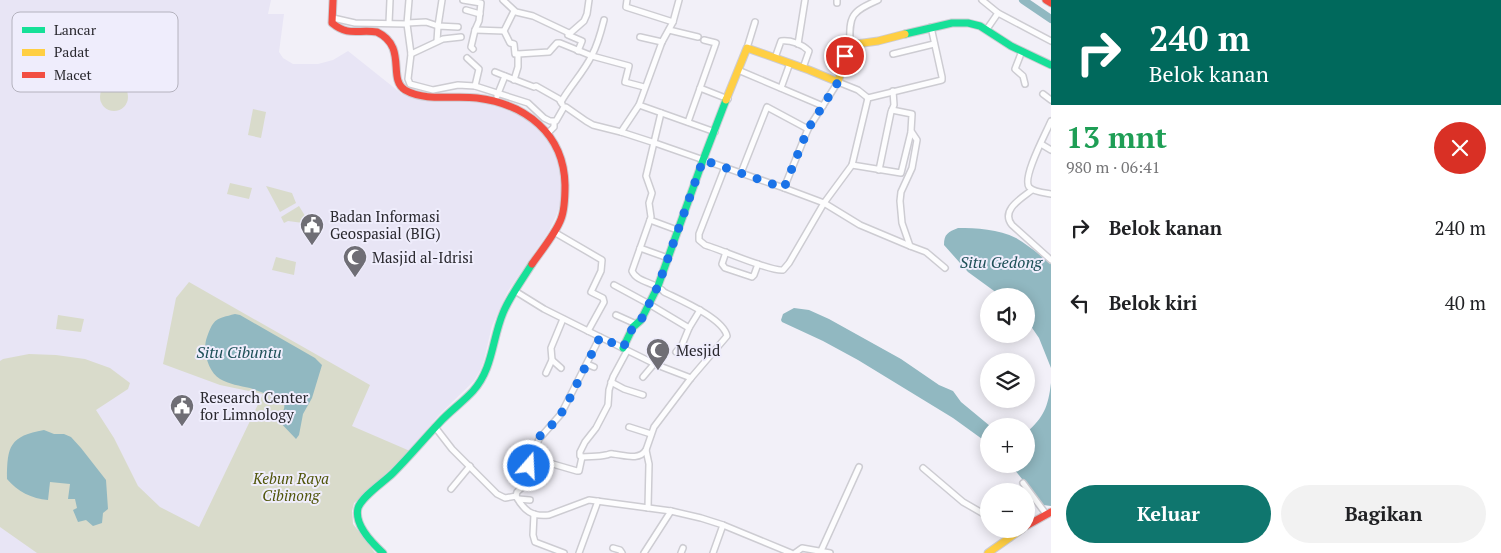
<!DOCTYPE html>
<html lang="id">
<meta charset="utf-8">
<style>
:root{--surface:#fff;--page:#f2f2f2;--text:#202124;--muted:#757577;--accent:#0f766e}
body{margin:0;font-family:"PT Serif",serif;background:var(--page);color:var(--text);height:100vh;display:flex;flex-direction:column;font-size:19px;white-space:nowrap}
*{box-sizing:border-box;margin:0}
p{font-size:16px;color:var(--muted)}
.icon{flex:none;width:28px;height:28px;fill:none;stroke:currentColor;stroke-width:2;stroke-linecap:round;stroke-linejoin:round}
.map{position:relative;flex:1;overflow:hidden}
.drawer{display:flex;flex-direction:column;background:var(--surface);width:450px}
.drawer>*{flex:none}
.guide{background:#00695c;color:#fff;overflow:hidden}
.fabs{position:absolute;left:980px;top:288px;display:grid;gap:10px}
.fabs a{display:grid;place-items:center;width:55px;height:55px;border-radius:50%;background:var(--surface);box-shadow:0 2px 12px #0003;font-size:25px}
.pin{position:absolute;display:grid;place-items:center;width:42px;height:42px;color:#fff;margin:-21px;border:2px solid #fff;border-radius:50%;box-shadow:0 1px 5px #0007}
.me{position:absolute;width:55px;margin:-28px;rotate:19deg;stroke-linejoin:round;filter:drop-shadow(0 0 4px #0008)}
.turn{display:flex;align-items:center;gap:18px;height:105px;padding:0 15px;font-size:22px}
.turn .icon{width:65px;height:65px;stroke-width:2.5}
.turn b{display:block;font-size:35px;line-height:42px}
.round{display:grid;place-items:center;flex:none;width:52px;height:52px;border-radius:26px;background:var(--page)}
.summary{display:flex;align-items:center;justify-content:space-between;height:85px;padding:0 15px}
h1{font-size:30px;font-weight:700;line-height:38px;color:#1e9e55}
.cta{display:flex;gap:10px;margin-top:auto;padding:10px 15px}
.cta a{flex:1;height:58px;border-radius:30px;background:var(--accent);color:#fff;font-size:20px;font-weight:700;line-height:58px;text-align:center}
.cta a+a{background:var(--page);color:var(--text)}
ul{padding:0;list-style:none}
li{display:flex;align-items:center;gap:15px;height:75px;padding:0 15px}
li div{flex:1}
li b{display:block;font-size:19px}
li em{font-style:normal}
main{display:flex;flex:1;min-height:0}
.map>svg:first-child{display:block}
.built{fill:#e8e5f5}
.green{fill:#d9dbcb}
.water{fill:#91b8c1}
.lines{fill:none;stroke-linecap:round;stroke-linejoin:round}
.river{stroke:#91b8c1;stroke-width:8}
.street-casing{stroke:#cdccd2;stroke-width:8}
.fast-casing{stroke:#cdccd2;stroke-width:9}
.slow-casing{stroke:#cdccd2;stroke-width:9}
.jam-casing{stroke:#cdccd2;stroke-width:9}
.street{stroke:#fdfdfe;stroke-width:5}
.fast{stroke:#16e098;stroke-width:7}
.slow{stroke:#ffcf43;stroke-width:7}
.jam{stroke:#f24e42;stroke-width:7}
.route{stroke:#1a73e8;stroke-width:9;stroke-dasharray:0 16.2}
.labels{text-anchor:middle;dominant-baseline:central;stroke-width:4;stroke-linejoin:round;paint-order:stroke}
.poi-label{font-size:15px;fill:#29282e;stroke:#efedfc;text-anchor:start}
.park-label{font-size:15px;font-style:italic;fill:#505509;stroke:#efedfc}
.water-label{font-size:16px;font-style:italic;fill:#1d4f57;stroke:#efedfc}
.key{fill:#efedfc;stroke:#b4b2be;stroke-width:1}
.key-label{font-size:14px;fill:#29282e}
</style>
<main>
<div class="map">
<svg width="1051" height="553" viewBox="0 0 1051 553">
<rect width="100%" height="100%" fill="#f2f0f8"/>
<path class="built" d="M0 0H271L268 14H284L279 52 283 58 293 64H318L333 60 348 51 402 94 415 98 431 101 473 100 487 102 521 116 531 123 545 136 554 151 561 174 562 197 557 214 548 233 508 291 492 326 484 360 481 369 474 381 439 415 410 451 354 503 352 511 353 524 375 553H0Z"/>
<g class="green">
<circle cx="114" cy="97" r="14"/>
<path d="M253 109 266 112 261 138 248 135Z"/>
<path d="M230 183 252 188 249 199 227 194Z"/>
<path d="M266 186 292 193 296 203 280 212Z"/>
<path d="M299 206 310 224 304 228 303 223 288 221 284 223 281 217Z"/>
<path d="M276 257 296 262 294 275 272 270Z"/>
<path d="M189 282 370 385 352 426 410 451 354 503 352 511 353 524 375 553H37L0 527V361L3 359 29 354 56 355 85 359 110 368 130 383 128 389 96 410 114 438 138 486 160 507 199 527 263 394 220 385 163 364 176 298Z"/>
<path d="M58 315 84 319 81 332 56 329Z"/>
</g>
<g class="water">
<path d="M958 228C976 228 999 229 1016 238 1028 245 1040 255 1051 264V368L1039 338 1026 319V296H1001L968 272 944 245C944 234 948 232 958 228Z"/>
<path d="M794 308 809 310 829 319 901 359 939 385 953 391 961 402 990 426H989V444L953 418 858 360 823 341 782 322 781 320 783 314Z"/>
<path d="M235 314 240 315 315 358 322 365 312 398 303 414 299 435 296 439 276 418 277 416C284 413 286 407 283 400 272 396 261 392 250 388 240 386 229 384 220 379 208 372 202 350 207 337 214 318 216 319 235 314Z"/>
<path d="M1051 383V506L1043 505 1010 464H1026V433C1044 417 1048 407 1051 383Z"/>
<path d="M44 430 54 434H64L71 437 81 448 106 480 108 509 103 513 102 523 93 526 86 520 78 522 73 510 77 508 75 499H68L70 484 50 482 48 500C32 499 17 491 7 479 7 446 10 436 44 430Z"/>
</g>
<g class="lines">
<path class="river" d="M1023 0 1051 19"/>
<g class="street-casing">
<g id="street">
<path d="M409 0 407 24 411 54 408 79 410 84 433 90 458 85 475 86 528 103 544 118 550 121H556L564 107H566L586 121 593 125 621 132 655 143 784 188 824 203 860 225 910 246"/>
<path d="M463 0 481 3 479 21 475 30 471 47 473 49"/>
<path d="M503 0 516 12 533 16 569 33"/>
<path d="M627 0 626 7 673 22"/>
<path d="M837 0V3"/>
<path d="M982 0 998 13 1051 41"/>
<path d="M466 10 480 14"/>
<path d="M333 18 355 23 407 24"/>
<path d="M389 23 390 0"/>
<path d="M407 23 426 22 438 26 442 0"/>
<path d="M987 29 998 13"/>
<path d="M475 30 504 31"/>
<path d="M669 30 698 37"/>
<path d="M640 37 662 42"/>
<path d="M437 41 438 26 458 27"/>
<path d="M798 44 805 0"/>
<path d="M850 45C849 15 851 12 878 0"/>
<path d="M747 48 755 22"/>
<path d="M578 51 582 41 568 35 584 21 587 14 589 0"/>
<path d="M1022 51 1015 69 1023 76 1025 84"/>
<path d="M411 54 443 39 461 37"/>
<path d="M518 54 549 52 557 43H560L592 56 629 66 625 82 644 87"/>
<path d="M893 54 934 44"/>
<path d="M467 58 479 69 475 86"/>
<path d="M775 58 781 41C791 40 802 44 809 51L803 68"/>
<path d="M738 70 823 106"/>
<path d="M495 72 505 76 497 96"/>
<path d="M505 76 534 87 536 86 559 99 562 104"/>
<path d="M514 80 518 67V54H515L514 44 510 43 504 31 514 11"/>
<path d="M700 88 728 99"/>
<path d="M781 88 790 63"/>
<path d="M1043 94 1051 100"/>
<path d="M561 102C570 86 584 72 592 55 598 44 601 32 604 20"/>
<path d="M639 105 715 132"/>
<path d="M892 110 912 114 911 131 917 140 912 168 901 192 900 201 902 223 910 246 926 252 945 268"/>
<path d="M1051 121C1046 133 1022 177 1029 187 1033 192 1045 193 1051 194"/>
<path d="M688 122 716 43 704 40"/>
<path d="M549 132 554 127V122"/>
<path d="M621 132 639 105 662 42 673 22 679 0"/>
<path d="M1041 144 1051 150"/>
<path d="M852 165 901 173 911 132"/>
<path d="M725 167 699 234V240L705 245C719 249 772 272 783 270L789 263 824 203 852 165 868 98 942 80V77L931 27"/>
<path d="M879 170 891 112 894 105 893 91"/>
<path d="M741 173 767 107 808 129"/>
<path d="M784 188 808 129 838 82 858 90 868 98"/>
<path d="M1032 190C1022 198 1000 210 1012 225L1051 260"/>
<path d="M650 220 677 230"/>
<path d="M554 232 602 260 601 271 591 292 603 298 604 302 588 331"/>
<path d="M640 248 668 258"/>
<path d="M726 252 722 264 725 268 752 277 754 275 758 264"/>
<path d="M614 285 649 304 689 328"/>
<path d="M515 291 544 309 588 331 657 365 691 378"/>
<path d="M616 315 636 324"/>
<path d="M627 351 613 377 609 390 608 405 596 428 585 442 580 452V456L582 457C590 456 598 457 606 455 609 455 609 453 613 454 624 455 639 461 646 450"/>
<path d="M676 352 682 345 689 328 700 310"/>
<path d="M587 364 594 367"/>
<path d="M561 368 552 360 551 348 563 319"/>
<path d="M546 373 552 360"/>
<path d="M643 377 654 364"/>
<path d="M611 382 624 389 643 395"/>
<path d="M435 427 452 449 497 494 505 498 516 496C524 511 532 517 549 515L589 500 671 511 701 518 723 525 791 553"/>
<path d="M629 427 651 434"/>
<path d="M532 458 577 471H579L582 457"/>
<path d="M923 468 963 502 989 517"/>
<path d="M1023 483 1046 514"/>
<path d="M451 489 470 466"/>
<path d="M516 496 517 492 527 483 529 475V463L539 439 561 414 600 337"/>
<path d="M518 499 530 500"/>
<path d="M648 508 649 464 646 450 654 427 691 378 727 336C723 318 680 300 664 292 656 282 637 283 632 271L651 217 649 203 652 193 646 176 661 113"/>
<path d="M534 514 533 535 535 542 564 553"/>
<path d="M1003 529 1010 538"/>
<path d="M613 548 620 550 622 553"/>
<path d="M579 553 598 501"/>
<path d="M644 553 671 511"/>
<path d="M681 553 683 548"/>
<path d="M713 553 723 525"/>
<path d="M795 553 802 548 830 553"/>
<path d="M820 553 859 467"/>
</g>
</g>
<g class="fast-casing">
<g id="fast">
<path d="M905 34 952 23H968L980 26 1011 46 1051 65"/>
<path d="M623 348 633 327 641 320 658 286 703 160 726 100"/>
<path d="M383 553C372 543 354 524 358 508 362 496 384 482 393 473 409 457 424 439 440 422 450 411 463 402 473 391 493 369 492 339 503 313 510 296 522 280 532 264"/>
</g>
</g>
<g class="slow-casing">
<g id="slow">
<path d="M726 100 747 48 809 70 838 82 849 45 878 41 905 34"/>
<path d="M988 553 1022 529"/>
</g>
</g>
<g class="jam-casing">
<g id="jam">
<path d="M333 0 332 23C349 37 358 29 377 32 408 47 387 79 405 90 426 102 454 95 477 98 525 104 564 133 565 185 565 196 565 209 561 219 556 233 541 251 532 264"/>
<path d="M1046 0 1051 3"/>
<path d="M1026 526 1051 512"/>
</g>
</g>
<use href="#street" class="street"/>
<use href="#fast" class="fast"/>
<use href="#slow" class="slow"/>
<use href="#jam" class="jam"/>
</g>
<g class="lines">
<path class="route" d="M529 466V463L540 436 556 421 566 406 600 337 623 348 633 327 641 320 658 286 703 160 784 188 808 129 838 82 845 56"/>
</g>
<defs>
<g id="civic-pin" transform="scale(1.25)"><path d="M0 17L-7.5 6A9.5 9.5 0 1 1 7.5 6Z" fill="#6f6e75" stroke="#efedfc"/><path d="M-.6-6.5H3V-4.5H.6V-3L4-1V1h2V6H-6V1h2V-1L-.6-3ZM-1.2 2.5V6h2.4V2.5Z" fill="#fff"/></g>
<g id="mosque-pin" transform="scale(1.25)"><path d="M0 17L-7.5 6A9.5 9.5 0 1 1 7.5 6Z" fill="#6f6e75" stroke="#efedfc"/><path d="M3.5-4.9A6 6 0 1 0 3.5 4.9A5 5 0 1 1 3.5-4.9Z" fill="#fff"/></g>
</defs>
<g fill-rule="evenodd">
<use href="#civic-pin" x="312" y="225"/>
<use href="#mosque-pin" x="355" y="257"/>
<use href="#mosque-pin" x="658" y="350"/>
<use href="#civic-pin" x="182" y="406"/>
</g>
<g class="labels">
<g class="poi-label">
<text x="330" y="216">Badan Informasi<tspan x="330" dy="17">Geospasial (BIG)</tspan></text>
<text x="372" y="257">Masjid al-Idrisi</text>
<text x="676" y="350">Mesjid</text>
<text x="200" y="397">Research Center<tspan x="200" dy="17">for Limnology</tspan></text>
</g>
<g class="park-label">
<text x="291" y="478">Kebun Raya<tspan x="291" dy="17">Cibinong</tspan></text>
</g>
<g class="water-label">
<text x="1001" y="262">Situ Gedong</text>
<text x="239" y="352">Situ Cibuntu</text>
</g>
</g>
<rect x="12" y="12" width="166" height="80" rx="8" class="key"/>
<rect x="22" y="27" width="23" height="6" fill="#16e098"/>
<rect x="22" y="49" width="23" height="7" fill="#ffcf43"/>
<rect x="22" y="72" width="23" height="6" fill="#f24e42"/>
<g class="key-label">
<text x="54" y="35">Lancar</text>
<text x="54" y="57">Padat</text>
<text x="54" y="80">Macet</text>
</g>
</svg>
<div class="fabs">
<a><svg class="icon" aria-label="sound" viewBox="0 0 24 24"><path d="M4 9h4l5-4v14l-5-4H4zM17 9q2 3 0 6"/></svg></a>
<a><svg class="icon" aria-label="layers" viewBox="0 0 24 24"><path d="M12 4l9 5-9 5-9-5zM3 14l9 5 9-5"/></svg></a>
<a>+</a>
<a>−</a>
</div>
<div class="pin" style="left:845px;top:56px;background:#d93025"><svg class="icon" aria-label="arrive" viewBox="0 0 24 24"><path d="M6 21V4h12l-3 4 3 4H6"/></svg></div>
<svg class="me" style="left:529px;top:466px" viewBox="-20 -20 40 40"><circle r="17" fill="#1a73e8" stroke="#fff" stroke-width="3"/><path d="M0-11L8 9 0 5-8 9z" fill="#fff"/></svg>
</div>
<section class="drawer">
<div class="guide">
<div class="turn"><svg class="icon" aria-label="right" viewBox="0 0 24 24"><path d="M7 20v-9h11M14 6l5 5-5 5"/></svg><div><b>240 m</b>Belok kanan</div></div>
</div>
<div class="summary"><div><h1>13 mnt</h1><p>980 m · 06:41</p></div><a class="round" style="background:#d93025;color:#fff"><svg class="icon" aria-label="close" viewBox="0 0 24 24"><path d="M6 6l12 12M18 6L6 18"/></svg></a></div>
<ul>
<li><svg class="icon" aria-label="right" viewBox="0 0 24 24"><path d="M7 20v-9h11M14 6l5 5-5 5"/></svg><div><b>Belok kanan</b></div><em>240 m</em></li>
<li><svg class="icon" aria-label="left" viewBox="0 0 24 24"><path d="M17 20v-9H6M10 6l-5 5 5 5"/></svg><div><b>Belok kiri</b></div><em>40 m</em></li>
</ul>
<div class="cta"><a>Keluar</a><a>Bagikan</a></div>
</section>
</main>
